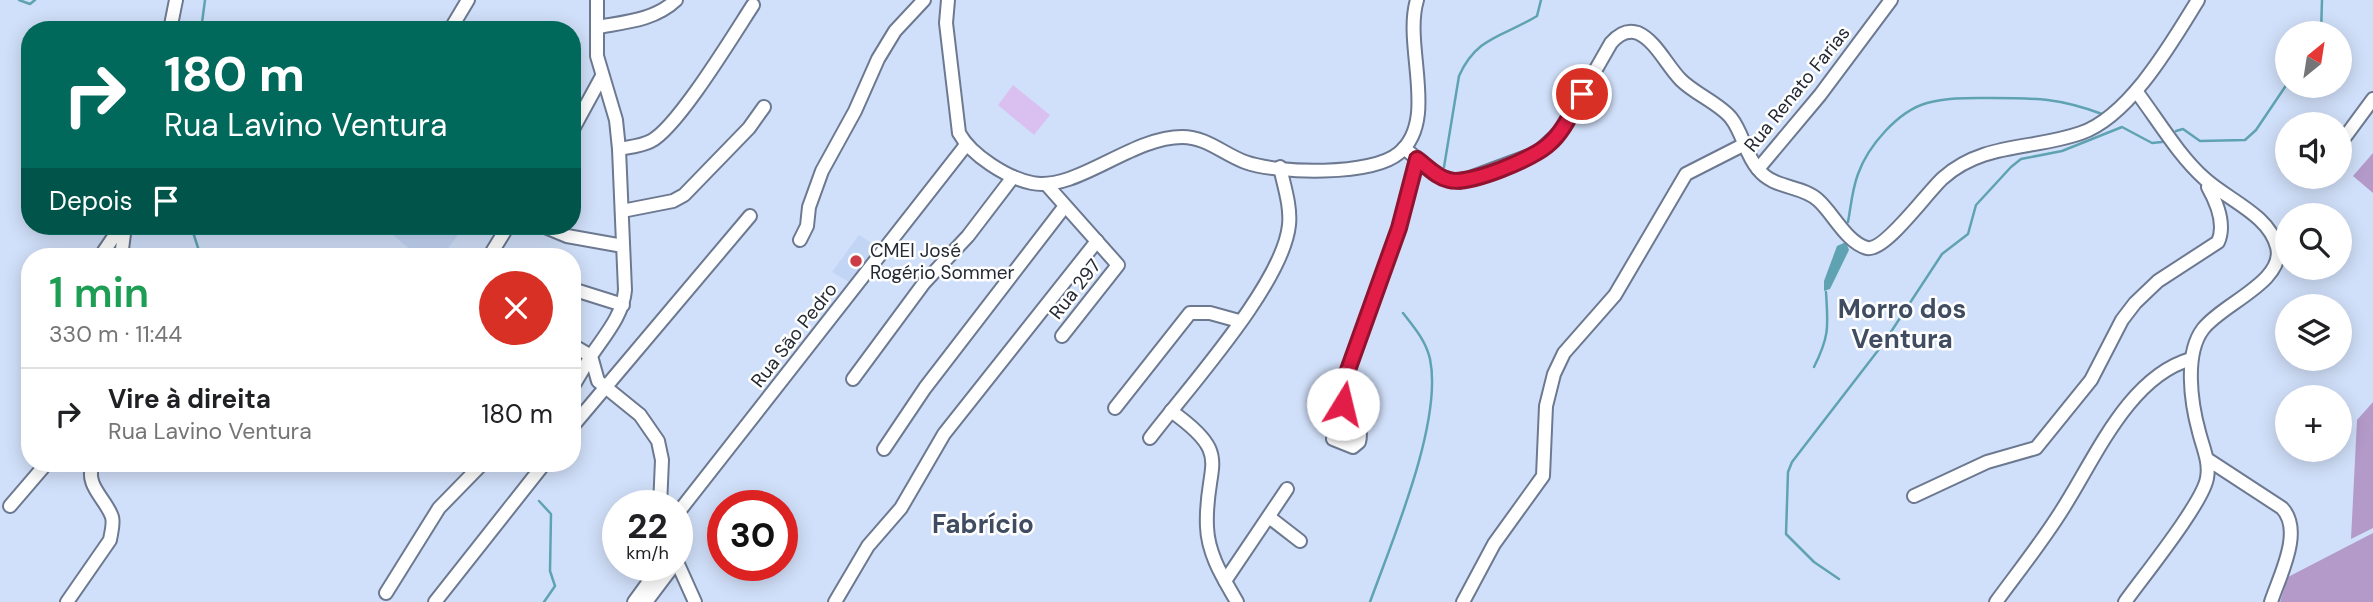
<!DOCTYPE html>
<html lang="pt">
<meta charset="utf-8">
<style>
:root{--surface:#fff;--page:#f2f2f2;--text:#202124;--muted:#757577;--line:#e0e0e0}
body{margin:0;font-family:"DM Sans",sans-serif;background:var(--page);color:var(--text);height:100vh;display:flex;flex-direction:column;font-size:26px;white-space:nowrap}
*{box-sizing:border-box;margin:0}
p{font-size:23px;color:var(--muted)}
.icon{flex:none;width:38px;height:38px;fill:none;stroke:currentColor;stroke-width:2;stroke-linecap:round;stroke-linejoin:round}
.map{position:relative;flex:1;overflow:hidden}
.sheet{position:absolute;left:21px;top:248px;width:560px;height:224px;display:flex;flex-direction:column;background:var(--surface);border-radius:28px;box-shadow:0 4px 18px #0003}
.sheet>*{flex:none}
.hud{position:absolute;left:21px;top:21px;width:560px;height:214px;border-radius:28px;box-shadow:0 4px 18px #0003;background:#00695c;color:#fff;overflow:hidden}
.needle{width:46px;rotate:30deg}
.tools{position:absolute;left:2275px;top:21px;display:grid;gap:14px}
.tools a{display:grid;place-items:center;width:77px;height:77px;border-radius:50%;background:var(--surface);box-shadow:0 4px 18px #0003;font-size:35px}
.speed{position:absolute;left:602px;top:490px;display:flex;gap:14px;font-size:35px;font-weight:700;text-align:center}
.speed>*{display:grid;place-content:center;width:91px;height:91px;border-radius:50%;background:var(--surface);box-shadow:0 4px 18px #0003;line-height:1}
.speed small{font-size:18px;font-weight:400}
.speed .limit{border:10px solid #d22;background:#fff;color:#111}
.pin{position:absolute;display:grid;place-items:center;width:60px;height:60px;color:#fff;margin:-30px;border:4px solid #fff;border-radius:50%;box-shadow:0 2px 7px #0007}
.me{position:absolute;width:77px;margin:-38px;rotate:9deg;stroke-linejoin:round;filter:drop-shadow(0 0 5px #0008)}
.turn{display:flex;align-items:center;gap:24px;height:147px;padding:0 28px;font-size:32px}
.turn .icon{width:91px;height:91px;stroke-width:2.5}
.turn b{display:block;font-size:49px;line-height:60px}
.then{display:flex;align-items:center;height:66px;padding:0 28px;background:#0003;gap:14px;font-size:26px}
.round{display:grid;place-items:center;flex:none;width:74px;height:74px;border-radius:37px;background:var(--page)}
.headline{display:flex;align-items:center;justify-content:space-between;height:119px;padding:0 28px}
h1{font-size:42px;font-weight:600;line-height:52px;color:#1e9e55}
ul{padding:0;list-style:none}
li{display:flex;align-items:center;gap:21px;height:91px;padding:0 28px;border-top:2px solid var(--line)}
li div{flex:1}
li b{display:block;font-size:26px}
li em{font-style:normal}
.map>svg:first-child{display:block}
.built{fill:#c2d5f4}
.green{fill:#dac0f0}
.forest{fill:#b39ac9}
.water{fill:#5fa3b2}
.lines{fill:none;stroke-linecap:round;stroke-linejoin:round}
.stream{stroke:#5fa3b2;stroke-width:2.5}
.minor-casing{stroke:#6c7990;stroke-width:16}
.minor{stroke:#fff;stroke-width:12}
.route-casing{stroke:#92132f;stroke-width:18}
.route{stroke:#e11d48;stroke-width:12}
.poi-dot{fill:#cc3c47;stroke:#fff;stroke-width:2.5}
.labels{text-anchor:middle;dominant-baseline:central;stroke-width:5;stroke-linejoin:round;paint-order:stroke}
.street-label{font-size:19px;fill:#242a34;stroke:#fff}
.poi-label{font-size:19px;fill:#242a34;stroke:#fff;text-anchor:start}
.district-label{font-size:26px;font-weight:bold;fill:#3f4c61;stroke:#fff}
</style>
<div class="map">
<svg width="2373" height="602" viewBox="0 0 2373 602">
<rect width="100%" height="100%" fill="#d1e0fa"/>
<g class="built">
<path d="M382 226H464L442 257 412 251Z"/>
<path d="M859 235 881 249 854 285 832 272Z"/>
</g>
<path class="green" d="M1013 85 1050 115 1034 135 998 105Z"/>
<g class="forest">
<path d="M2373 153V193L2353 176Z"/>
<path d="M2373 402V528L2351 539 2357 420Z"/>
<path d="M2373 533V602H2280L2288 577Z"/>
</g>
<path class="water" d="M1846 242 1849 250 1830 289 1824 291V281L1837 246Z"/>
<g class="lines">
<g class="stream">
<path d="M19 0 30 4 35 0"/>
<path d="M201 30 205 0"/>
<path d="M2321 33 2322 0"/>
<path d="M2176 131 2183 129 2200 141 2245 140 2256 130 2287 84"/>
<path d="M1444 167 1459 76C1477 36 1503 37 1537 16L1541 0"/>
<path d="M1848 222C1851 206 1852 190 1858 174 1868 146 1898 111 1927 103 1948 97 1971 98 1992 98 2037 98 2059 98 2102 114"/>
<path d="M191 226 201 257"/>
<path d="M1814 367C1830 335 1828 326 1826 292"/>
<path d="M539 501 551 514 550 571 555 586 544 602"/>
<path d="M1839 579 1814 562 1786 534 1788 472 1792 462 1883 344 1942 254 1968 234 1976 205 2011 167 2021 159 2062 151 2122 127 2152 143 2162 142"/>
<path d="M1370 602C1392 541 1443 422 1430 359 1426 341 1414 327 1403 313"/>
</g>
<g class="minor-casing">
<g id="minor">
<path d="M597 0V56L616 120 619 149 625 290C623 315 605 335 591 356L598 381 640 415 658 441 662 460 660 506"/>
<path d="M948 0 946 23 959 133C971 155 1007 178 1032 183 1076 192 1131 137 1182 137 1207 137 1223 154 1245 162 1278 174 1372 176 1399 153 1439 120 1403 46 1417 0"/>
<path d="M598 27C626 22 655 20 676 0"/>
<path d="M170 30 176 0"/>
<path d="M450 30 468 0"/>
<path d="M572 131 602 76"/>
<path d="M2342 141 2373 99"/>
<path d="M1404 148 1437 175 1459 182 1537 153 1560 132 1611 43C1618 35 1627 29 1638 33 1656 41 1667 66 1681 80 1695 94 1720 104 1731 118 1743 133 1745 154 1758 169 1773 189 1802 185 1818 200 1833 213 1846 242 1867 248 1885 252 1928 191 1943 178 1983 142 2033 150 2081 133 2130 116 2172 42 2198 0"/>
<path d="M619 149C629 147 642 146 651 141 678 127 734 34 753 5"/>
<path d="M1758 169 1820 95 1891 0"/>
<path d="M1046 184 1118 265 1062 336"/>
<path d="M622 211 673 201 684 195 749 128 764 107"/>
<path d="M543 226 567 236 623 246"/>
<path d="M800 240 807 226 809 207 822 171 855 111 878 59 895 31 924 0"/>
<path d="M100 257 121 226"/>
<path d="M121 257 125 226"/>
<path d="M489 257 508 226"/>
<path d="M572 289 623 305"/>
<path d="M572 345 591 356 572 388"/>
<path d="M853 379 924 283 968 236 1013 177"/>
<path d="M1115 408 1190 313H1210L1239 321"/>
<path d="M1171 411C1236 457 1204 463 1207 527 1208 555 1224 579 1237 602"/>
<path d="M572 427 750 216"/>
<path d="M1150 438C1187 389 1283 284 1289 225 1291 206 1284 186 1280 167"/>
<path d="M1333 439 1353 447 1359 442C1365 419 1340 414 1343 384L1399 228 1417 159"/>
<path d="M884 449 925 388 1065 206"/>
<path d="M2207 459 2282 508C2304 531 2279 577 2271 602"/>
<path d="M1914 496 1987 462 2036 448 2091 380 2122 320 2135 303 2158 281 2218 242C2226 224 2217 203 2208 187"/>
<path d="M10 506 46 464"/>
<path d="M677 514 966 145"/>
<path d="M1269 517 1300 541"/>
<path d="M677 562 695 602"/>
<path d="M1225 581 1287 489"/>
<path d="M386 593 439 508 482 464"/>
<path d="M67 602 110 540C111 533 114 524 112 517 106 499 84 485 93 464"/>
<path d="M435 602 544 464"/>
<path d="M634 602 661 565"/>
<path d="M646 602 674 565"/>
<path d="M835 602 868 546 901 508 944 434 1097 241"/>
<path d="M1463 602 1494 544 1543 476 1546 406 1554 374 1564 353 1615 295 1686 174 1743 145"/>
<path d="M1996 602C2018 572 2042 542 2062 510 2095 459 2128 377 2191 359"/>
<path d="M2125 602C2142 578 2203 503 2207 478 2210 462 2203 448 2199 432 2191 403 2184 354 2203 329 2222 304 2286 281 2277 247 2269 215 2228 200 2205 179 2178 155 2158 120 2136 91"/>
</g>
</g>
<use href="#minor" class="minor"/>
</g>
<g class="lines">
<g class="route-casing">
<path id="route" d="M1343 404V384L1399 228 1417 159C1427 166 1436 177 1449 180 1468 186 1535 158 1549 144 1564 131 1572 111 1582 94"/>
</g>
<use href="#route" class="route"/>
</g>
<circle class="poi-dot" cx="856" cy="261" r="7"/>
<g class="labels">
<g class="street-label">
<text transform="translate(1797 89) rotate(-51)">Rua Renato Farias</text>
<text transform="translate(1075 289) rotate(-52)">Rua 297</text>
<text transform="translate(794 335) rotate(-52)">Rua São Pedro</text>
</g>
<g class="poi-label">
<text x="870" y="250">CMEI José<tspan x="870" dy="22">Rogério Sommer</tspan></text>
</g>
<g class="district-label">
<text x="1902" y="309">Morro dos<tspan x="1902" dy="30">Ventura</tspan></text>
<text x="983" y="524">Fabrício</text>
</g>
</g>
</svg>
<div class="tools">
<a><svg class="needle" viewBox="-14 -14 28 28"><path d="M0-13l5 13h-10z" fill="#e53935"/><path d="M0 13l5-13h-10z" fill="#757577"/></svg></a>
<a><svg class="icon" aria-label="sound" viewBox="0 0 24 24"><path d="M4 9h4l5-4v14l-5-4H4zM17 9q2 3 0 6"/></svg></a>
<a><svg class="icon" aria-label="search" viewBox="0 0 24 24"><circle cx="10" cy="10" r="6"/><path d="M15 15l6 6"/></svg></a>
<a><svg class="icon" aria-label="layers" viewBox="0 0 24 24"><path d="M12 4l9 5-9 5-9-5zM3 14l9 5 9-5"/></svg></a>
<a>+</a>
</div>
<div class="speed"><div>22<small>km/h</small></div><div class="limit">30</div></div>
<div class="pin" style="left:1582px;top:94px;background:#d93025"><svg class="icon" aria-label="arrive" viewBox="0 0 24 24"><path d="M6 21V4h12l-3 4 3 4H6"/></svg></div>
<svg class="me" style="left:1343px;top:404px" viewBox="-20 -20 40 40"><circle r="19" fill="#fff"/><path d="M0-13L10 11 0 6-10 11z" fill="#e11d48"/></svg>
<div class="hud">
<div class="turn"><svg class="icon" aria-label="right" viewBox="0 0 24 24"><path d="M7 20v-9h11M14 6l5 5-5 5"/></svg><div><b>180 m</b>Rua Lavino Ventura</div></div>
<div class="then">Depois<svg class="icon" aria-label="arrive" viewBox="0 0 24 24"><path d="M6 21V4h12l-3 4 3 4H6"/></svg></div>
</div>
<section class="sheet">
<div class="headline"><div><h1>1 min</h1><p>330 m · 11:44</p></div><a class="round" style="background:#d93025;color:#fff"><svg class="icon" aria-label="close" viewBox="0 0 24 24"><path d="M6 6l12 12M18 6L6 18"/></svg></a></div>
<ul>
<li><svg class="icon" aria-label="right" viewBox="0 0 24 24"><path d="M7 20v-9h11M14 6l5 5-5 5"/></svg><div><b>Vire à direita</b><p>Rua Lavino Ventura</p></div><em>180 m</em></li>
</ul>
</section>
</div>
